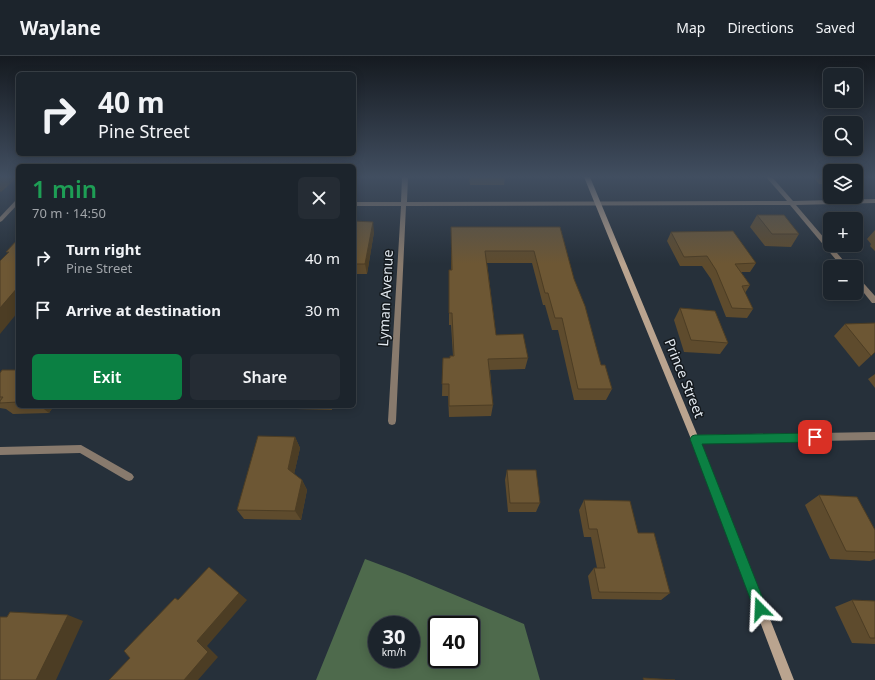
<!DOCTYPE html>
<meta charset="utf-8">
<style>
:root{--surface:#1c242c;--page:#252c34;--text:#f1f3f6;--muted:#a0a4a9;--line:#3a4148;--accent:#0b8043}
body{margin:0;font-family:"Noto Sans",sans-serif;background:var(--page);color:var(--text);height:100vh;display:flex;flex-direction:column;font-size:15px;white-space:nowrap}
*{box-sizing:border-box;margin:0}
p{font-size:13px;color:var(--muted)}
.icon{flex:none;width:22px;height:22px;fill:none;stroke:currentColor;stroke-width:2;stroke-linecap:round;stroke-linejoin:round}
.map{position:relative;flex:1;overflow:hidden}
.side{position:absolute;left:16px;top:108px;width:340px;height:244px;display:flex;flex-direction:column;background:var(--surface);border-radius:6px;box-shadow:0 2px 10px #0003,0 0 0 1px var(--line)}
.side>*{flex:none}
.hud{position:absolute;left:16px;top:16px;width:340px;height:84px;border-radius:6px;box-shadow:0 2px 10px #0003,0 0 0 1px var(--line);background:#1c242c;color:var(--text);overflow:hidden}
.fabs{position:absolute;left:823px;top:12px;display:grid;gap:8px}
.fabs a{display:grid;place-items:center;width:40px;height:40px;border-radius:6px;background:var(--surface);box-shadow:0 2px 10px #0003,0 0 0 1px var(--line);font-size:20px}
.speed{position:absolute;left:368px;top:560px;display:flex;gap:8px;font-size:20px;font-weight:700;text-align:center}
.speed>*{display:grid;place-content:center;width:52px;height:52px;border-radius:50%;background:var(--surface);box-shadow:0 2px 10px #0003,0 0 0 1px var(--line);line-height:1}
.speed small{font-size:10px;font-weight:400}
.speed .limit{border:2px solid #111;border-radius:6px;background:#fff;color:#111}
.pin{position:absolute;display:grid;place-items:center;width:34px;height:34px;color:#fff;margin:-17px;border-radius:8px;box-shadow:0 2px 6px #0006}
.me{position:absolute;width:44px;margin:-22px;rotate:339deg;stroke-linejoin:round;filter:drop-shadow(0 0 3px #0008)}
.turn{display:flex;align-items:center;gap:14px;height:84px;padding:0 16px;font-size:18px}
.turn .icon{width:52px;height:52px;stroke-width:2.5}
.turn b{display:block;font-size:28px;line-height:34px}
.round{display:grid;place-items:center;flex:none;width:42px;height:42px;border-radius:6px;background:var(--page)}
.overview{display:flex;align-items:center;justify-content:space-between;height:68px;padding:0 16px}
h1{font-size:24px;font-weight:600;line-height:30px;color:#1e9e55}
.cta{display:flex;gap:8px;margin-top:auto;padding:8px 16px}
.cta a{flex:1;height:46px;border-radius:6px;background:var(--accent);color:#fff;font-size:16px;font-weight:600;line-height:46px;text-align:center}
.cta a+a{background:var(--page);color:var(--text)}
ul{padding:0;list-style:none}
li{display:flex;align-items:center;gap:12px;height:52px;padding:0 16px}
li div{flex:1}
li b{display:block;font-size:15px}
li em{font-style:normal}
header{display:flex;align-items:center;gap:24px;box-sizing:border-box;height:56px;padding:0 20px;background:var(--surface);border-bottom:1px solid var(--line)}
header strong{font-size:19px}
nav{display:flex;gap:22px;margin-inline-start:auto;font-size:14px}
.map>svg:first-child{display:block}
.forest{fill:#4e6a4c;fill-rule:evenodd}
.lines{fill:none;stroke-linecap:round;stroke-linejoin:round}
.street{fill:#887a6d;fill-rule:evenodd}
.secondary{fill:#baa48f;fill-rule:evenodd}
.wall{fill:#5e4b2d}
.shaded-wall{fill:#4c3d24}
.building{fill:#6d5734;stroke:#4c3d24}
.route{fill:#0b8043;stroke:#07532c}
.labels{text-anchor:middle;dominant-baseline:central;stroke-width:3;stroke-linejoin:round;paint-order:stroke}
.street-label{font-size:14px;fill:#e1e8ef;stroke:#13181c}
</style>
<header>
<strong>Waylane</strong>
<nav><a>Map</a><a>Directions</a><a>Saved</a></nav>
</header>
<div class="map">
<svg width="875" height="624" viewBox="0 0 875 624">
<rect width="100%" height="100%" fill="#26303a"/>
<path class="forest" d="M365 503 405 518 524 568 540 624H316ZM377 569H411V603H377ZM437 569H471V603H437Z"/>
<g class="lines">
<g class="street">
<path d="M402 121H408L407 146 787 145 766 121H772L793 145 875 143V147L796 149 849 211H842L790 149 406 150 396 365 395 368 392 369 389 368 388 365 401 150H354V146H401Z"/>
<path d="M18 143V148L2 165 0 166V161L16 144Z"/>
<path d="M856 221H858L875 240V247H872L856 227Z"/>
<path d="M875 376V384L695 387 692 386 691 383 692 380 695 379Z"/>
<path d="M81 389 132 418 134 421 132 424 129 425 126 424 80 397 0 399V391Z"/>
</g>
<path class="secondary" d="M584 121H590L699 383 794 624H782L691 383Z"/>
</g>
<g class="wall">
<path d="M469 121H505L504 129H470Z"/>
<path d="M813 121H830V128H819Z"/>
<path d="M757 159 799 178 791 191 765 190 750 171Z"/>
<path d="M354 165 374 176 367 218H354Z"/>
<path d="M451 171H560L574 223 601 309 612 333 606 344H574L558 274H552L545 249H543L532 207H487L496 279 528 302 525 313 490 314 493 349 491 360 449 361 448 340H442L443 302H450L453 300 451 269H449V214H451Z"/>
<path d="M875 174V195L870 190 871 188 867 183Z"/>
<path d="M671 176 756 207 750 216H741L750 229 745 237 753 253 747 262 726 261 711 223 702 210H680L667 185Z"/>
<path d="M680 252 728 287 720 298 684 296 674 264Z"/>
<path d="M845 268 875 296 859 311 834 280Z"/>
<path d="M18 314V350H65L64 351H53L49 357 13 358 6 353 0 352V317Z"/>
<path d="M875 318V332L868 323Z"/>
<path d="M294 350H332V354L296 353Z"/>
<path d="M295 381 300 392 294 418 302 424 307 434 301 464 244 463 237 454Z"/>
<path d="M507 414 540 447 536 456H508L505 424Z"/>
<path d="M819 439 875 474V503L870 505 830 503 805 449Z"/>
<path d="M584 444 638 477 670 537 661 544 592 543 588 520 594 512H597L591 481H584L579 454Z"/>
<path d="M852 544 875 545V588L852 587 835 551Z"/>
</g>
<g class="shaded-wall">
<path d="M0 121H18L1 136 0 135Z"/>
<path d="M373 166 374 176 367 218 365 208Z"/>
<path d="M18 231V256L0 278V252Z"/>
<path d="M40 350H52L53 351 49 357Z"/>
<path d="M295 381 300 392 293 423 288 413Z"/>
<path d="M302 424 307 434 301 464 295 455Z"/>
<path d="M209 511 247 544 207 590 218 601 198 624H184L197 585Z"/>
<path d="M68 559 83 565 56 624H36Z"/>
</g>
<g class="building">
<path d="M757 159H784L799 178H772Z"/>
<path d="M354 165 373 166 365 208H354Z"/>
<path d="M451 171H560L574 223 585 250 601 309H605L612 333H578L562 262H555L548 237H545L534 195H485L496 279 523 278 528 302 488 303 493 349 449 350V328H442L443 302H450V300H454L452 257H449V214H452Z"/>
<path d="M733 175 756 207 735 208 750 229 742 230 753 253 732 252 716 214 707 200 684 201 671 176Z"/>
<path d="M18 183V231L0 252V205L9 196H6Z"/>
<path d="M680 252 715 255 728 287 691 284Z"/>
<path d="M875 267V296L871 300 845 268Z"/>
<path d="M2 314H18V346L0 347V345L3 341H0V317Z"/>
<path d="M258 380 295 381 288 413 302 424 295 455 237 454Z"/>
<path d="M507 414H536L540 447H510Z"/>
<path d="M819 439 857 441 875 474V496L846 495Z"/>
<path d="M584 444 630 445 638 477H654L670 537 599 536 594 512H605L597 473H589Z"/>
<path d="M209 511 239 537 197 585 208 596 184 624H109L130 602 124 595 175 542 178 544Z"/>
<path d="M852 544 875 545V582H870Z"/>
<path d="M10 556 68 559 36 624H0V561H7Z"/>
<path d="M643 622 675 624H644Z"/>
</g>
<linearGradient id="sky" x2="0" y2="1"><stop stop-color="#151a20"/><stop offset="0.58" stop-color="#414e60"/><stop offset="1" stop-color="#414e60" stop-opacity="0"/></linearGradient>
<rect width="875" height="208" fill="url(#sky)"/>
<path class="route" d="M815 377 819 378 820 381 819 384 815 386 702 388 767 553 765 558 760 560 756 558 754 553 690 383 692 380 695 379Z"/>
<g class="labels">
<g class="street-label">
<text transform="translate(385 242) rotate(-87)">Lyman Avenue</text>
<text transform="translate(685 322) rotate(68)">Prince Street</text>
</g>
</g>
</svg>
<div class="fabs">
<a><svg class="icon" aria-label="sound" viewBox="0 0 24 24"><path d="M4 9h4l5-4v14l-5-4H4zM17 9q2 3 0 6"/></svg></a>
<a><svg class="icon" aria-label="search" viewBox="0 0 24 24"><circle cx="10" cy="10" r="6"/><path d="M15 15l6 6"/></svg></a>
<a><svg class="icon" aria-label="layers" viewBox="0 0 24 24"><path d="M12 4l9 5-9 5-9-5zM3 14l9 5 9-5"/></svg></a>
<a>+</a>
<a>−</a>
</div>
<div class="speed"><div>30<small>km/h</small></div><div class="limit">40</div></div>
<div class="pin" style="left:815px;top:381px;background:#d93025"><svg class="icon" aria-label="arrive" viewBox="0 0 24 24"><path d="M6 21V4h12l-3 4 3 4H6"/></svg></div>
<svg class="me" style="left:760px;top:553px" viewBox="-20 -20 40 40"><path d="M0-17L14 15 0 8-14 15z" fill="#0b8043" stroke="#fff" stroke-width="4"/></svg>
<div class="hud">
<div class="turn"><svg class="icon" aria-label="right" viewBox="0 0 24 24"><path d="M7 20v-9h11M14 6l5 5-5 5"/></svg><div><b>40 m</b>Pine Street</div></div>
</div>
<section class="side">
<div class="overview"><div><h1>1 min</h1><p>70 m · 14:50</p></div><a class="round"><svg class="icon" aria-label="close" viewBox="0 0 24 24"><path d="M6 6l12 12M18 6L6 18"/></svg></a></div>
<ul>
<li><svg class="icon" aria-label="right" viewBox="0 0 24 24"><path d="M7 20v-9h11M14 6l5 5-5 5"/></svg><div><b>Turn right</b><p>Pine Street</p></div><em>40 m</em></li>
<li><svg class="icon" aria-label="arrive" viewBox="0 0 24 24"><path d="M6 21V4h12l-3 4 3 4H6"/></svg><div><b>Arrive at destination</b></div><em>30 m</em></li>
</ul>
<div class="cta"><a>Exit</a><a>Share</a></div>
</section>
</div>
